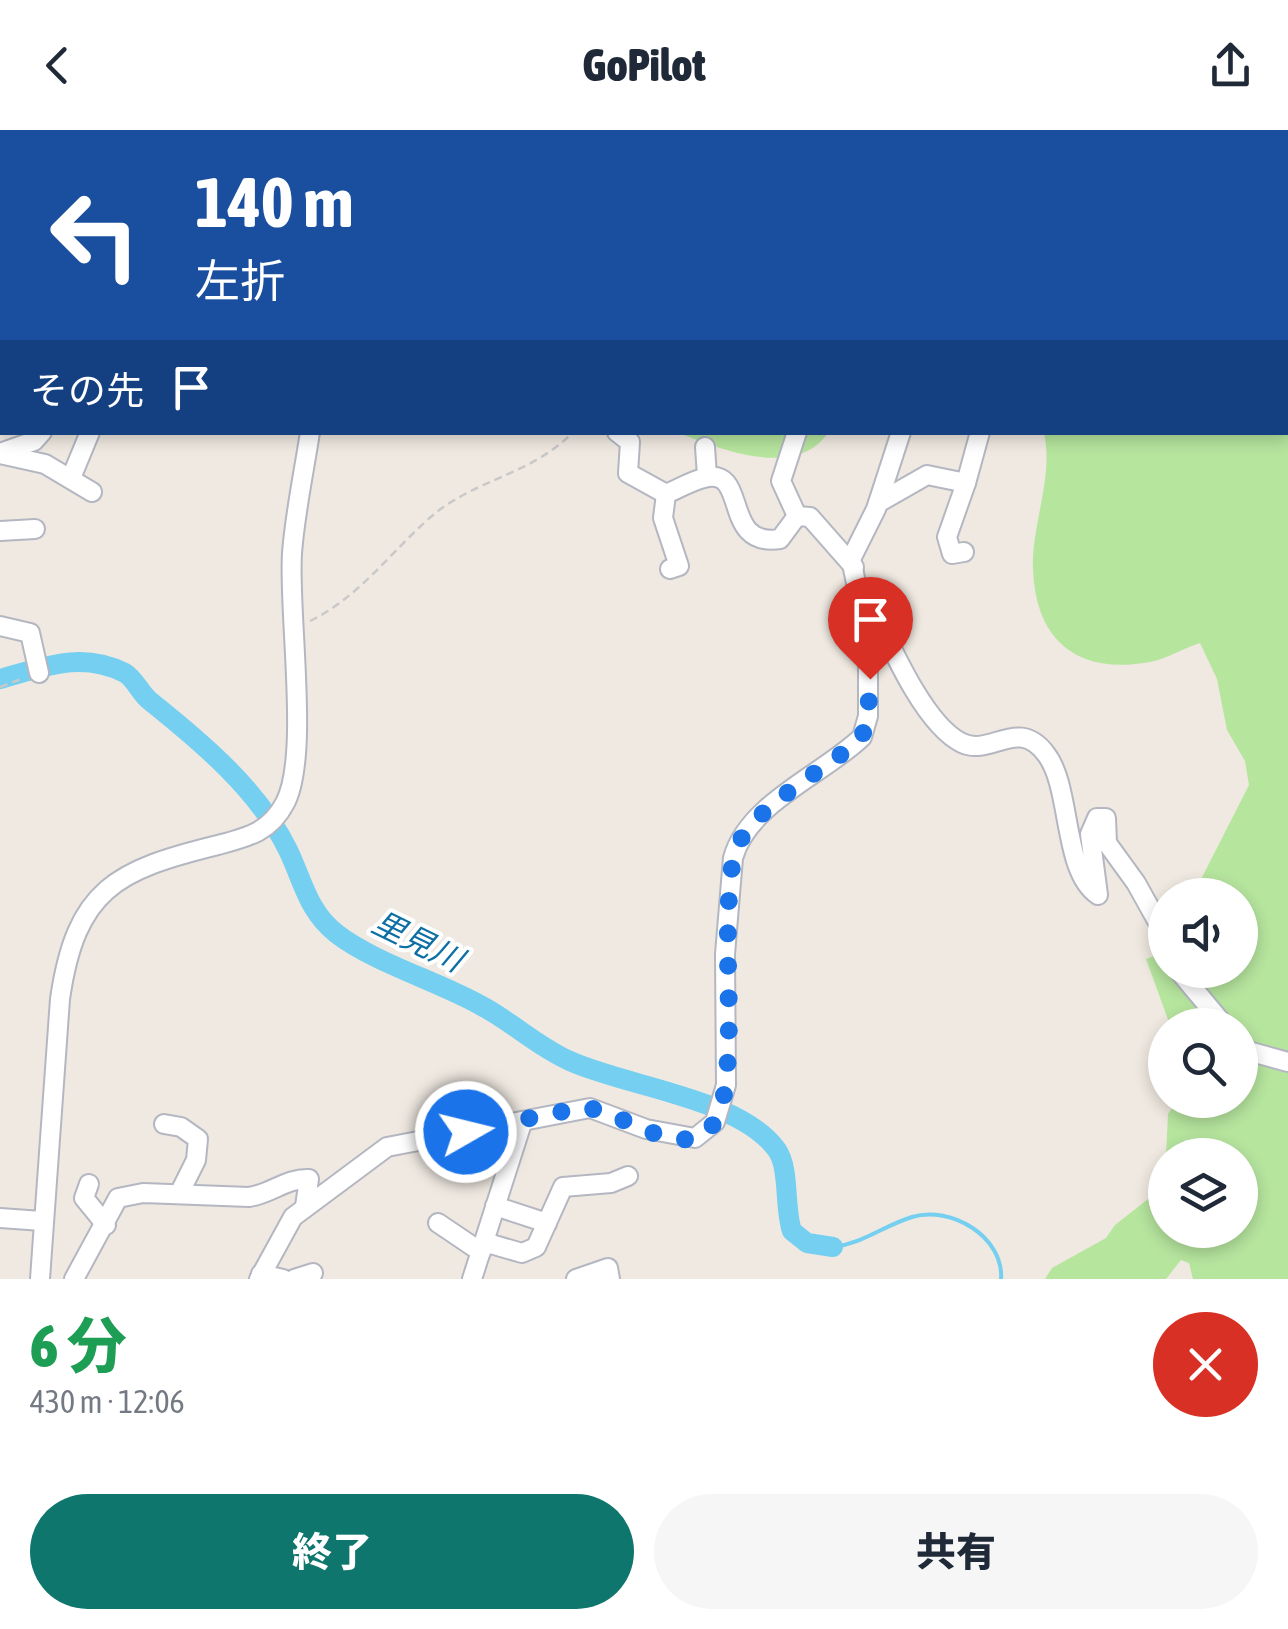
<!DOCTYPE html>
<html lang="ja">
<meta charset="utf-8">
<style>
:root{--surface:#fff;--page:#f6f6f7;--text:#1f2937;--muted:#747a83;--accent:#0f766e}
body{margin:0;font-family:"Asap Condensed","Noto Sans JP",sans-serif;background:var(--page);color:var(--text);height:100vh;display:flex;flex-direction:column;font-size:38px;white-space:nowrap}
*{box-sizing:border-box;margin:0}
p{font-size:32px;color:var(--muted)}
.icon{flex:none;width:55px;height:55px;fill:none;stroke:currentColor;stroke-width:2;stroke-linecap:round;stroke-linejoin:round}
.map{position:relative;height:1149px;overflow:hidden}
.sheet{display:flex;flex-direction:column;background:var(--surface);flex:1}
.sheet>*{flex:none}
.guide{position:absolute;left:0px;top:0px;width:1290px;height:305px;box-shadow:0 5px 15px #0003;background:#1a4fa0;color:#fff;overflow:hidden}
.controls{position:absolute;left:1148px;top:748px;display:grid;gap:20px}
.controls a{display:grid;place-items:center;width:110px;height:110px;border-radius:50%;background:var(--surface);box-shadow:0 5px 15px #0003;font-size:50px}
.pin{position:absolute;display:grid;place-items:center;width:85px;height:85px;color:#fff;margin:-102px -42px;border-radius:50% 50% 50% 0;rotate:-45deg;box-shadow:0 0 10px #0007}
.pin .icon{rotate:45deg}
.me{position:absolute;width:110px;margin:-55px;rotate:82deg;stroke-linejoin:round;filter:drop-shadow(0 0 8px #0008)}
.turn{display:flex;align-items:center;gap:35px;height:210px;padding:0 30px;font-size:45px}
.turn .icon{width:130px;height:130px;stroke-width:2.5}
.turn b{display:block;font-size:70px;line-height:85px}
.then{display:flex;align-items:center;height:95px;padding:0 30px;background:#0003;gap:20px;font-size:38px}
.round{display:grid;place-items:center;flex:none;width:105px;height:105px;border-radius:52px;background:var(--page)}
.headline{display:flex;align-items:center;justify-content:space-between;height:170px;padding:0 30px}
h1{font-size:60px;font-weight:800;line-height:75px;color:#1e9e55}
.action{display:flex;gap:20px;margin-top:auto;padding:20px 30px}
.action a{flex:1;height:115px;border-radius:60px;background:var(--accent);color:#fff;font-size:40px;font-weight:800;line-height:115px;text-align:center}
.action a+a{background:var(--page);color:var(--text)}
header{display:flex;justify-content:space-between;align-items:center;height:130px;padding:0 30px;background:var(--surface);font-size:45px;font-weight:800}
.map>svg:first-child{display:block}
.green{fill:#b6e59e}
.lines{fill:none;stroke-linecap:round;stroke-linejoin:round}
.stream{stroke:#75cff0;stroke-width:4}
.river{stroke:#75cff0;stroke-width:20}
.minor-casing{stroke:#b4b7c1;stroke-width:22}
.path{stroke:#c9c9c9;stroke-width:2.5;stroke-dasharray:8 5;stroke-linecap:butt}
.minor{stroke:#fff;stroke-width:18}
.route{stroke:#1a73e8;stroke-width:18;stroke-dasharray:0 32.4}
.labels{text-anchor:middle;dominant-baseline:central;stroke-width:8;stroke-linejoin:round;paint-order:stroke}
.water-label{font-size:32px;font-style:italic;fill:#0d6fa3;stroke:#fff}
</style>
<header><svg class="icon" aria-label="back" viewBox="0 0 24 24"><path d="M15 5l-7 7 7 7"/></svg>GoPilot<svg class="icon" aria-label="share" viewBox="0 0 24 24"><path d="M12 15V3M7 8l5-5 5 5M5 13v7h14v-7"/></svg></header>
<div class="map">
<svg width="1288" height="1149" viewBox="0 0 1288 1149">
<rect width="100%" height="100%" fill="#efe9e1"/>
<g class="green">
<path d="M1288 206V1149H1193L1189 1133 1181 1130 1166 1149H1045L1052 1138 1106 1108 1115 1095 1157 1062 1165 1035V1100H1240V1025H1166L1168 984 1178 970H1240V895H1170L1146 829 1165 822V840H1240V765H1193L1249 655 1245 631 1227 600 1217 549 1200 513C1183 518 1167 529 1150 532 1080 545 1036 513 1033 440 1031 395 1054 348 1044 303L1288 302Z"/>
<path d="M679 303H828C796 349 722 320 679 303Z"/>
</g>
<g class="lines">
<g class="stream">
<path d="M0 296 2 297"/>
<path d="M833 1117C864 1113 883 1096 912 1087 951 1075 1004 1107 1001 1149"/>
</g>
<path class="river" d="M0 549C44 537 81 521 125 543 135 549 140 563 150 571 200 611 259 660 288 720 303 751 308 782 337 804 375 833 437 851 480 875 511 891 538 917 570 931 627 957 740 968 777 1020 790 1039 784 1078 792 1101L807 1113 833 1117"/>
<g class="minor-casing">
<g id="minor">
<path d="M229 0V1"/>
<path d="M477 0 484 2"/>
<path d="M533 0V2"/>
<path d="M628 0 630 2"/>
<path d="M824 0 826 2"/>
<path d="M72 2 75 0"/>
<path d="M398 2V0"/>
<path d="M457 2V0"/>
<path d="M0 46 2 47"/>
<path d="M0 131 2 133"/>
<path d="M0 252 2 254"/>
<path d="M617 302 630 312 628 343 666 364C678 359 691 351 704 348 750 336 720 418 780 409L797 386 810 387 854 437"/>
<path d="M705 317 707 346"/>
<path d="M0 323 34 311 42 302"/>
<path d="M0 324 45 334 92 362"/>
<path d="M71 348 90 302"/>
<path d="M966 353 980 302"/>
<path d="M666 364 663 388 679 436 670 439"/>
<path d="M878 373 927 345 966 353 947 407 952 424 964 422"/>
<path d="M797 386 781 351 797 302"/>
<path d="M0 401 35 399"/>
<path d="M867 466C886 505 922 594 962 613 991 627 1018 586 1046 624 1072 657 1062 741 1098 765L1090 704 1097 688H1106L1107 713 1136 753 1165 805"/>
<path d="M0 496 30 503 39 543"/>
<path d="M1178 840 1224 895"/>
<path d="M1240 912 1248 921 1288 932"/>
<path d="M164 994 181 997 198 1009 196 1030 179 1064"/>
<path d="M89 1054 84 1068 106 1095"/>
<path d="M495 1076 547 1093"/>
<path d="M0 1088 42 1091"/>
<path d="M438 1093 481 1122"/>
<path d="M484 1112 522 1123 536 1117 563 1057 611 1053 628 1046"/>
<path d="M261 1144 283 1149"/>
<path d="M40 1149 60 869C76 759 116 740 218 715 248 707 270 702 285 673 310 626 288 484 292 423 295 383 304 342 310 302"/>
<path d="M74 1149 118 1068 143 1063 249 1067C271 1064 286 1048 309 1049L305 1076"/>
<path d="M259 1149 293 1087 387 1017 590 978 646 999 695 1008 715 992 726 955 725 824 733 728C748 673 824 644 862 607L868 586V510L851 429 876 379 901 302"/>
<path d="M294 1149 313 1143"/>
<path d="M472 1149 522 993"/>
<path d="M576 1149 608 1138 610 1149"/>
</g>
</g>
<g class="path">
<path d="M310 491C361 466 391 421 433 385 476 349 533 344 573 302"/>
<path d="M0 557 24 548"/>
</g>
<use href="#minor" class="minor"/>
</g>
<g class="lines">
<path class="route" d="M466 1002C492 998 575 975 593 979 624 986 663 1016 695 1008 715 1004 723 975 725 958 735 886 721 806 733 730 740 682 828 640 862 607L868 586 870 549"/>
</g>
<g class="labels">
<g class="water-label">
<text transform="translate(418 811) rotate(26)">里見川</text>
</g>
</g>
</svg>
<div class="controls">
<a><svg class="icon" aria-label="sound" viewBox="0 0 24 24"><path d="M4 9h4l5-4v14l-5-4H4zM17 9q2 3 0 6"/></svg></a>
<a><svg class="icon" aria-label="search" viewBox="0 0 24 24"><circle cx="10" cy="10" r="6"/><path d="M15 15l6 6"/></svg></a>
<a><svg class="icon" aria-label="layers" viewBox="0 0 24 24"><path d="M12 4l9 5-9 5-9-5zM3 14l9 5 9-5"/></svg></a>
</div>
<div class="pin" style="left:870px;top:549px;background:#d93025"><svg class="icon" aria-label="arrive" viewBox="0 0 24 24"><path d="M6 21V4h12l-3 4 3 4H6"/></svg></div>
<svg class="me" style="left:466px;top:1002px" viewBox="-20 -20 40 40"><circle r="17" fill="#1a73e8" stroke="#fff" stroke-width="3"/><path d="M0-11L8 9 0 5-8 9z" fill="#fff"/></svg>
<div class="guide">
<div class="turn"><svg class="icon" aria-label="left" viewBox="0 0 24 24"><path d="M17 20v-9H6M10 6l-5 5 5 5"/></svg><div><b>140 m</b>左折</div></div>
<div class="then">その先<svg class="icon" aria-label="arrive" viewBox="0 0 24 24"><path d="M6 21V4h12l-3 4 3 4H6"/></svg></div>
</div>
</div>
<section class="sheet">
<div class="headline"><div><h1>6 分</h1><p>430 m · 12:06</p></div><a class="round" style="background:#d93025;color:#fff"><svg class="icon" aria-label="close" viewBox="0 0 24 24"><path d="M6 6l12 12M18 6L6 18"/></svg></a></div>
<div class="action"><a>終了</a><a>共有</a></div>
</section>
